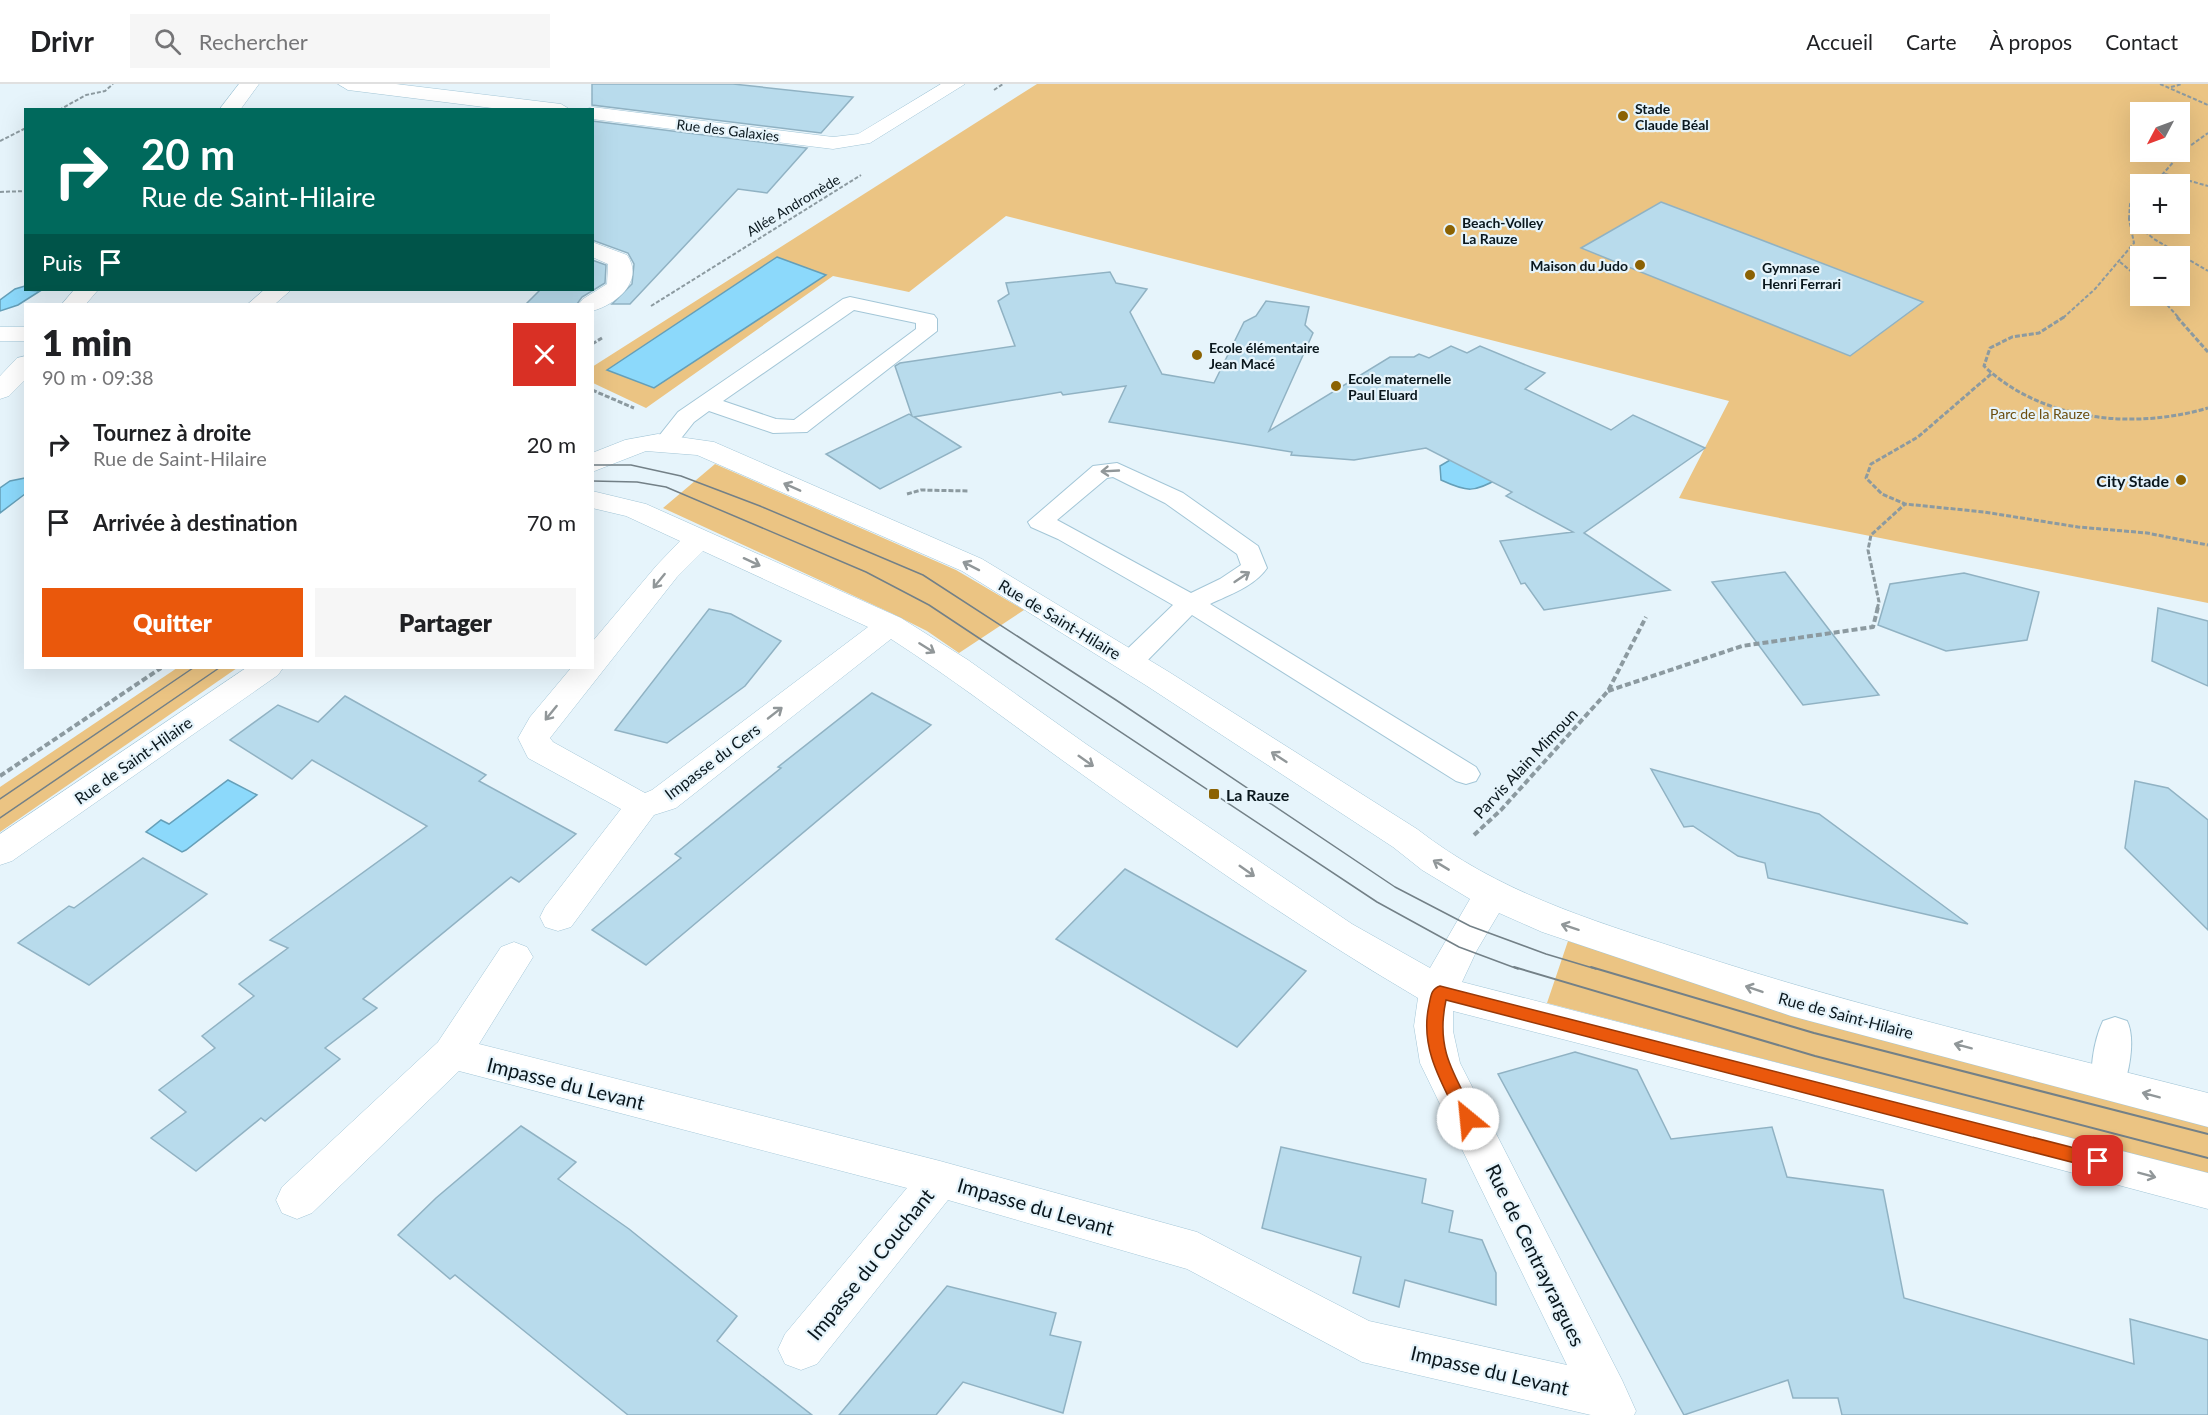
<!DOCTYPE html>
<html lang="fr">
<meta charset="utf-8">
<style>
:root{--surface:#fff;--page:#f6f6f6;--text:#202124;--muted:#757577;--line:#e0e0e0;--accent:#ea580c}
body{margin:0;font-family:Lato,sans-serif;background:var(--page);color:var(--text);height:100vh;display:flex;flex-direction:column;font-size:22px;white-space:nowrap}
*{box-sizing:border-box;margin:0}
p{font-size:20px;color:var(--muted)}
.icon{flex:none;width:33px;height:33px;fill:none;stroke:currentColor;stroke-width:2;stroke-linecap:round;stroke-linejoin:round}
.map{position:relative;flex:1;overflow:hidden}
.drawer{position:absolute;left:24px;top:219px;width:570px;height:366px;display:flex;flex-direction:column;background:var(--surface);border-radius:0px;box-shadow:0 6px 24px #0002}
.drawer>*{flex:none}
.hud{position:absolute;left:24px;top:24px;width:570px;height:183px;border-radius:0px;box-shadow:0 6px 24px #0002;background:#00695c;color:#fff;overflow:hidden}
.needle{width:39px;rotate:229deg}
.controls{position:absolute;left:2130px;top:18px;display:grid;gap:12px}
.controls a{display:grid;place-items:center;width:60px;height:60px;border-radius:0px;background:var(--surface);box-shadow:0 6px 24px #0002;font-size:30px}
.pin{position:absolute;display:grid;place-items:center;width:51px;height:51px;color:#fff;margin:-26px;border-radius:12px;box-shadow:0 3px 9px #0006}
.me{position:absolute;width:66px;margin:-33px;rotate:332deg;stroke-linejoin:round;filter:drop-shadow(0 0 4px #0008)}
.turn{display:flex;align-items:center;gap:21px;height:126px;padding:0 18px;font-size:27px}
.turn .icon{width:78px;height:78px;stroke-width:2.5}
.turn b{display:block;font-size:42px;line-height:51px}
.then{display:flex;align-items:center;height:57px;padding:0 18px;background:#0003;gap:12px;font-size:22px}
.round{display:grid;place-items:center;flex:none;width:63px;height:63px;border-radius:0px;background:var(--page)}
.headline{display:flex;align-items:center;justify-content:space-between;height:102px;padding:0 18px}
h1{font-size:36px;font-weight:800;line-height:45px}
.action{display:flex;gap:12px;margin-top:auto;padding:12px 18px}
.action a{flex:1;height:69px;border-radius:0px;background:var(--accent);color:#fff;font-size:24px;font-weight:800;line-height:69px;text-align:center}
.action a+a{background:var(--page);color:var(--text)}
ul{padding:0;list-style:none}
li{display:flex;align-items:center;gap:18px;height:78px;padding:0 18px}
li div{flex:1}
li b{display:block;font-size:22px}
li em{font-style:normal}
header{display:flex;align-items:center;gap:36px;box-sizing:border-box;height:84px;padding:0 30px;background:var(--surface);border-bottom:2px solid var(--line)}
header strong{font-size:28px}
nav{display:flex;gap:33px;margin-inline-start:auto;font-size:21px}
.search{width:420px;height:54px;background:var(--page);display:flex;align-items:center;gap:15px;box-sizing:border-box;padding:0 21px;border-radius:0px;color:var(--muted);font-size:22px}
.map>svg:first-child{display:block}
.green{fill:#ebc483;fill-rule:evenodd}
.water{fill:#8cd9fb;stroke:#659fb8;stroke-width:1.5}
.building{fill:#b8dbec;stroke:#90b2c3;stroke-width:1.5}
.lines{fill:none;stroke-linecap:round;stroke-linejoin:round}
.lane-casing{stroke:#a3c6d7;stroke-width:2}
.street-casing{stroke:#a3c6d7;stroke-width:1}
.path-far2{stroke:#8c9aa0;stroke-width:2;stroke-dasharray:4 2;stroke-linecap:butt}
.path-far1{stroke:#8c9aa0;stroke-width:3;stroke-dasharray:5 2;stroke-linecap:butt}
.path{stroke:#8c9aa0;stroke-width:4;stroke-dasharray:6 3;stroke-linecap:butt}
.lane{fill:#fff;fill-rule:evenodd}
.street{fill:#fff;fill-rule:evenodd}
.tram-far1{stroke:#738087;stroke-width:1.5}
.tram{stroke:#738087;stroke-width:2}
.oneway{stroke:#919799}
.route{fill:#ea580c;stroke:#983908;stroke-width:1.5}
.poi-dot{fill:#8b6203;stroke:#e6f4fb;stroke-width:2}
.labels{text-anchor:middle;dominant-baseline:central;stroke-width:4.5;stroke-linejoin:round;paint-order:stroke}
.far-poi-label{font-size:14px;font-weight:bold;fill:#0a171d;stroke:#e6f4fb;text-anchor:start}
.far-street-label{font-size:14px;fill:#0a171d;stroke:#e6f4fb}
.far-park-label{font-size:14px;fill:#6c4d0e;stroke:#e6f4fb}
.poi-label{font-size:16px;font-weight:bold;fill:#0a171d;stroke:#e6f4fb;text-anchor:end}
.street-label{font-size:16px;fill:#0a171d;stroke:#e6f4fb}
.near-street-label{font-size:20px;fill:#0a171d;stroke:#e6f4fb}
</style>
<header>
<strong>Drivr</strong>
<div class="search"><svg class="icon" aria-label="search" viewBox="0 0 24 24"><circle cx="10" cy="10" r="6"/><path d="M15 15l6 6"/></svg>Rechercher</div>
<nav><a>Accueil</a><a>Carte</a><a>À propos</a><a>Contact</a></nav>
</header>
<div class="map">
<svg width="2208" height="1331" viewBox="0 0 2208 1331">
<rect width="100%" height="100%" fill="#e6f4fb"/>
<g class="green">
<path d="M1037 0H2208V519L1679 414 1729 317 1006 132 909 208 833 192 646 324 593 299 592 283ZM2140 28H2180V68H2140ZM2140 100H2180V140H2140ZM2140 172H2180V212H2140Z"/>
<path d="M715 380 956 486 1024 526 959 569 927 547 891 529 663 424Z"/>
<path d="M177 584H237L0 748V703Z"/>
<path d="M1568 857 1630 877 2208 1038V1090L1547 919Z"/>
</g>
<g class="water">
<path d="M777 173 826 191 654 304 607 286Z"/>
<path d="M25 202 26 206 40 207 18 221 0 227V216L15 205Z"/>
<path d="M1455 373 1499 394C1474 409 1467 408 1441 396L1440 382Z"/>
<path d="M25 394V410L0 429V404L10 397Z"/>
<path d="M228 696 257 711 186 766 182 768 146 748 161 736 169 740Z"/>
</g>
<g class="building">
<path d="M592 0H733L853 13 821 49 592 21Z"/>
<path d="M592 37 807 64 767 109 738 105 630 220H612L632 200 634 180 628 169 592 156Z"/>
<path d="M1661 118 1751 152 1923 218 1850 272 1581 164Z"/>
<path d="M592 176 606 181 605 199 582 213 577 220H526L540 206H592Z"/>
<path d="M1110 188 1116 199 1147 205 1130 228 1162 290 1214 299 1244 238 1256 232 1266 217 1309 223 1305 241 1313 249 1269 347 1390 273H1414L1419 270 1429 274 1451 262 1467 269 1480 262 1545 289 1525 305 1611 346 1633 331 1705 364 1584 449 1670 506 1544 526 1525 499 1521 500 1500 457 1573 448 1506 412 1512 408 1426 364 1354 376 1291 371 1292 368 1109 338 1126 302 1063 311 1061 308 914 333 961 363 880 405 826 370 909 330 912 332 895 282 900 279 1015 262 998 217 1009 210 1006 199Z"/>
<path d="M1785 488 1879 611 1803 621 1712 498Z"/>
<path d="M1964 489 2039 508 2027 556 1946 567 1878 541 1890 500Z"/>
<path d="M2158 524 2208 537V602L2152 577Z"/>
<path d="M709 525 731 530 781 557 745 602 667 659 615 646Z"/>
<path d="M872 609 931 641 646 881 592 846 681 774 675 770 781 684 778 683Z"/>
<path d="M345 612 486 691 479 697 576 750 519 798 511 793 363 915 377 924 325 964 340 975 265 1037 261 1034 196 1087 151 1054 186 1028 159 1006 215 964 202 952 254 912 239 900 288 864 270 856 427 742 312 676 292 695 230 656 278 621 318 638Z"/>
<path d="M1651 685 1819 730 1968 840 1768 794 1765 779 1738 772 1693 742 1684 743Z"/>
<path d="M2135 697 2168 704 2208 736V846L2125 764Z"/>
<path d="M143 774 207 810 89 901 18 859 69 822 74 824Z"/>
<path d="M1125 785 1306 887 1237 963 1056 855Z"/>
<path d="M1575 968 1637 986 1671 1055 1772 1043 1787 1093 1883 1106 1904 1214 2134 1280 2130 1235 2208 1256V1331H1842L1838 1314H1793L1788 1296 1684 1331 1498 990Z"/>
<path d="M521 1042 576 1078 558 1095 629 1145 737 1232 717 1257 812 1331H628L455 1191 450 1195 398 1151 436 1114Z"/>
<path d="M1281 1063 1426 1095 1422 1119 1453 1127 1449 1148 1482 1156 1496 1189V1221L1405 1196 1399 1223 1353 1209 1361 1173 1262 1144Z"/>
<path d="M947 1202 1056 1229 1050 1251 1081 1258 1063 1329 963 1298 936 1331H839Z"/>
</g>
<g class="lines">
<g class="lane-casing">
<g id="lane">
<path d="M850 213 934 231 937 235V247L807 348 773 349 709 327 694 338 675 362H659L655 357 678 328 843 215ZM854 226 916 239V245L794 336 776 335 723 317Z"/>
<path d="M1117 379 1183 409 1258 462 1267 484C1255 502 1229 511 1210 520L1476 683 1480 690 1476 697 1466 700 1456 697 1192 531 1140 584 1130 587 1120 584 1117 578 1120 572 1173 521 1058 455 1031 443 1028 438 1093 382ZM1113 393 1165 419 1237 470 1241 481 1220 495 1191 509 1057 436 1107 394Z"/>
<path d="M2115 933 2127 937C2136 955 2129 992 2120 1010L2108 1014 2096 1010C2087 992 2094 956 2103 937Z"/>
</g>
</g>
<g class="street-casing">
<g id="street">
<path d="M239 0H259L240 26H219Z"/>
<path d="M338 0H396L561 20 571 26H508L348 6Z"/>
<path d="M941 0H965L870 59 833 65 592 35V26H584L592 23 833 53 858 50Z"/>
<path d="M592 158 627 171C645 197 616 221 592 227V220H579L583 215 607 200 608 180 592 173Z"/>
<path d="M74 206H98L86 220H62Z"/>
<path d="M264 206H291L275 220H248Z"/>
<rect x="0" y="243" width="26" height="14"/>
<path d="M26 272V295L9 312 0 315V292L17 274Z"/>
<path d="M658 350 714 358 982 475 1169 588 1417 745C1498 808 1588 835 1683 866 1856 923 2033 964 2208 1009V1043L1791 932 1542 848 1499 829 1477 866 1462 898 2208 1089V1125L1788 1013 1453 927V947L1460 979 1622 1296 1636 1327 1634 1331H1591L1362 1278 1187 1185 948 1116 817 1280 801 1286 785 1280 778 1265 785 1250 907 1104 459 987 312 1129 297 1135 282 1129 276 1116 282 1103 438 958 501 863 514 858 527 863 533 873 479 960 940 1077 1197 1148 1369 1237 1567 1281 1420 979 1414 942 1418 914C1295 842 1178 759 1062 676 1005 635 950 593 891 555L676 724 654 731 571 843 558 847 545 843 540 833 545 823 621 725 528 674 518 654 530 633 571 584H592V558L657 481 680 457 626 432 592 424V407L646 420 901 534 968 576 1086 660 1352 840 1430 884 1470 815 1422 786 1393 763 1147 602 962 487 697 371 646 367 592 388V369L625 356ZM703 467 868 543 652 706 645 709 553 658 550 654 677 493Z"/>
<path d="M246 584H283L278 591 12 777 0 781V750Z"/>
</g>
</g>
<g class="path-far2">
<path d="M2160 0 2208 21"/>
<path d="M2171 3 2182 0"/>
<path d="M994 6 1003 0"/>
<path d="M59 26 86 11 105 7 113 0"/>
<path d="M0 57 26 44"/>
<path d="M2165 90 2208 102"/>
<path d="M2154 100 2183 67 2208 49"/>
<path d="M0 108 26 107"/>
<path d="M2140 112 2130 120 2129 135 2154 155 2208 187"/>
<path d="M2120 178 2140 195"/>
<path d="M2159 212 2179 234"/>
<path d="M651 222 861 91"/>
<path d="M2063 234 2095 205 2134 159 2129 135"/>
</g>
<g class="path-far1">
<path d="M2064 233 2039 249 2012 253 1990 264 1984 282C2042 337 2133 346 2208 324"/>
<path d="M2177 233 2208 268"/>
<path d="M592 260 602 254"/>
<path d="M1991 290 1918 353 1871 380 1866 394 1882 410 1905 420 1984 428 2078 443 2147 449 2208 461"/>
<path d="M592 306 634 324"/>
<path d="M907 410 921 406 969 407"/>
<path d="M1877 525 1879 518 1868 466 1871 451 1905 420"/>
</g>
<g class="path">
<path d="M1608 607 1742 562 1873 543 1878 523"/>
<path d="M0 692 161 584"/>
<path d="M1474 751 1501 726 1608 607 1646 533"/>
</g>
<use href="#lane" class="lane"/>
<use href="#street" class="street"/>
<g class="tram-far1">
<path d="M592 381H631L681 392 760 422 923 491 1116 616 1395 803 1470 842 1546 870 1596 885"/>
<path d="M592 397 637 398 666 403 866 488 929 521 1377 818 1459 863 1518 885"/>
<path d="M0 715 193 584"/>
<path d="M0 734 219 584"/>
</g>
<g class="tram">
<path d="M1514 883 1815 972 2208 1074"/>
<path d="M1591 883 1814 949 2208 1050"/>
</g>
</g>
<defs><path id="oneway-shaft" d="M-6 0H5M1.5-3L5.5 0L1.5 3" fill="none" stroke-width="1.6" stroke-linecap="round" stroke-linejoin="round" transform="scale(1.5)"/></defs>
<g class="oneway">
<use href="#oneway-shaft" transform="translate(1110 387) rotate(177)"/>
<use href="#oneway-shaft" transform="translate(792 403) rotate(-156)"/>
<use href="#oneway-shaft" transform="translate(752 478) rotate(25)"/>
<use href="#oneway-shaft" transform="translate(971 482) rotate(-153)"/>
<use href="#oneway-shaft" transform="translate(1242 493) rotate(-34)"/>
<use href="#oneway-shaft" transform="translate(659 497) rotate(129)"/>
<use href="#oneway-shaft" transform="translate(927 564) rotate(32)"/>
<use href="#oneway-shaft" transform="translate(551 629) rotate(129)"/>
<use href="#oneway-shaft" transform="translate(775 629) rotate(-38)"/>
<use href="#oneway-shaft" transform="translate(1279 673) rotate(-147)"/>
<use href="#oneway-shaft" transform="translate(1086 677) rotate(35)"/>
<use href="#oneway-shaft" transform="translate(1441 781) rotate(-149)"/>
<use href="#oneway-shaft" transform="translate(1247 787) rotate(35)"/>
<use href="#oneway-shaft" transform="translate(1570 843) rotate(-162)"/>
<use href="#oneway-shaft" transform="translate(1754 905) rotate(-161)"/>
<use href="#oneway-shaft" transform="translate(1963 962) rotate(-165)"/>
<use href="#oneway-shaft" transform="translate(2151 1011) rotate(-165)"/>
<use href="#oneway-shaft" transform="translate(2147 1091) rotate(15)"/>
</g>
<path class="route" d="M1440 902 2098 1070 2104 1072 2106 1077 2104 1083 2098 1085 1446 916C1435 967 1455 991 1477 1035L1474 1040H1462C1443 1001 1419 965 1429 921 1431 912 1431 905 1440 902Z"/>
<g class="poi-dot">
<circle cx="1623" cy="32" r="6"/>
<circle cx="1450" cy="146" r="6"/>
<circle cx="1640" cy="181" r="6"/>
<circle cx="1750" cy="191" r="6"/>
<circle cx="1197" cy="271" r="6"/>
<circle cx="1336" cy="302" r="6"/>
<circle cx="2181" cy="396" r="6"/>
<rect x="1208" y="704" width="12" height="12" rx="3"/>
</g>
<g class="labels">
<g class="far-poi-label">
<text x="1635" y="24">Stade<tspan x="1635" dy="16">Claude Béal</tspan></text>
<text x="1462" y="138">Beach-Volley<tspan x="1462" dy="16">La Rauze</tspan></text>
<text x="1628" y="181" text-anchor="end">Maison du Judo</text>
<text x="1762" y="183">Gymnase<tspan x="1762" dy="16">Henri Ferrari</tspan></text>
<text x="1209" y="263">Ecole élémentaire<tspan x="1209" dy="16">Jean Macé</tspan></text>
<text x="1348" y="294">Ecole maternelle<tspan x="1348" dy="16">Paul Eluard</tspan></text>
</g>
<g class="far-street-label">
<text transform="translate(728 46) rotate(7)">Rue des Galaxies</text>
<text transform="translate(793 121) rotate(-31)">Allée Andromède</text>
</g>
<g class="far-park-label">
<text x="2040" y="329">Parc de la Rauze</text>
</g>
<g class="poi-label">
<text x="2169" y="396">City Stade</text>
<text x="1226" y="710" text-anchor="start">La Rauze</text>
</g>
<g class="street-label">
<text transform="translate(1060 535) rotate(31)">Rue de Saint-Hilaire</text>
<text transform="translate(133 676) rotate(-35)">Rue de Saint-Hilaire</text>
<text transform="translate(712 677) rotate(-37)">Impasse du Cers</text>
<text transform="translate(1525 679) rotate(-47)">Parvis Alain Mimoun</text>
<text transform="translate(1846 931) rotate(15)">Rue de Saint-Hilaire</text>
</g>
<g class="near-street-label">
<text transform="translate(566 999) rotate(14)">Impasse du Levant</text>
<text transform="translate(1036 1122) rotate(16)">Impasse du Levant</text>
<text transform="translate(1536 1171) rotate(64)">Rue de Centrayrargues</text>
<text transform="translate(870 1180) rotate(-51)">Impasse du Couchant</text>
<text transform="translate(1490 1286) rotate(13)">Impasse du Levant</text>
</g>
</g>
</svg>
<div class="controls">
<a><svg class="needle" viewBox="-14 -14 28 28"><path d="M0-13l5 13h-10z" fill="#e53935"/><path d="M0 13l5-13h-10z" fill="#757577"/></svg></a>
<a>+</a>
<a>−</a>
</div>
<div class="pin" style="left:2098px;top:1077px;background:#d93025"><svg class="icon" aria-label="arrive" viewBox="0 0 24 24"><path d="M6 21V4h12l-3 4 3 4H6"/></svg></div>
<svg class="me" style="left:1468px;top:1035px" viewBox="-20 -20 40 40"><circle r="19" fill="#fff"/><path d="M0-13L10 11 0 6-10 11z" fill="#ea580c"/></svg>
<div class="hud">
<div class="turn"><svg class="icon" aria-label="right" viewBox="0 0 24 24"><path d="M7 20v-9h11M14 6l5 5-5 5"/></svg><div><b>20 m</b>Rue de Saint-Hilaire</div></div>
<div class="then">Puis<svg class="icon" aria-label="arrive" viewBox="0 0 24 24"><path d="M6 21V4h12l-3 4 3 4H6"/></svg></div>
</div>
<section class="drawer">
<div class="headline"><div><h1>1 min</h1><p>90 m · 09:38</p></div><a class="round" style="background:#d93025;color:#fff"><svg class="icon" aria-label="close" viewBox="0 0 24 24"><path d="M6 6l12 12M18 6L6 18"/></svg></a></div>
<ul>
<li><svg class="icon" aria-label="right" viewBox="0 0 24 24"><path d="M7 20v-9h11M14 6l5 5-5 5"/></svg><div><b>Tournez à droite</b><p>Rue de Saint-Hilaire</p></div><em>20 m</em></li>
<li><svg class="icon" aria-label="arrive" viewBox="0 0 24 24"><path d="M6 21V4h12l-3 4 3 4H6"/></svg><div><b>Arrivée à destination</b></div><em>70 m</em></li>
</ul>
<div class="action"><a>Quitter</a><a>Partager</a></div>
</section>
</div>
